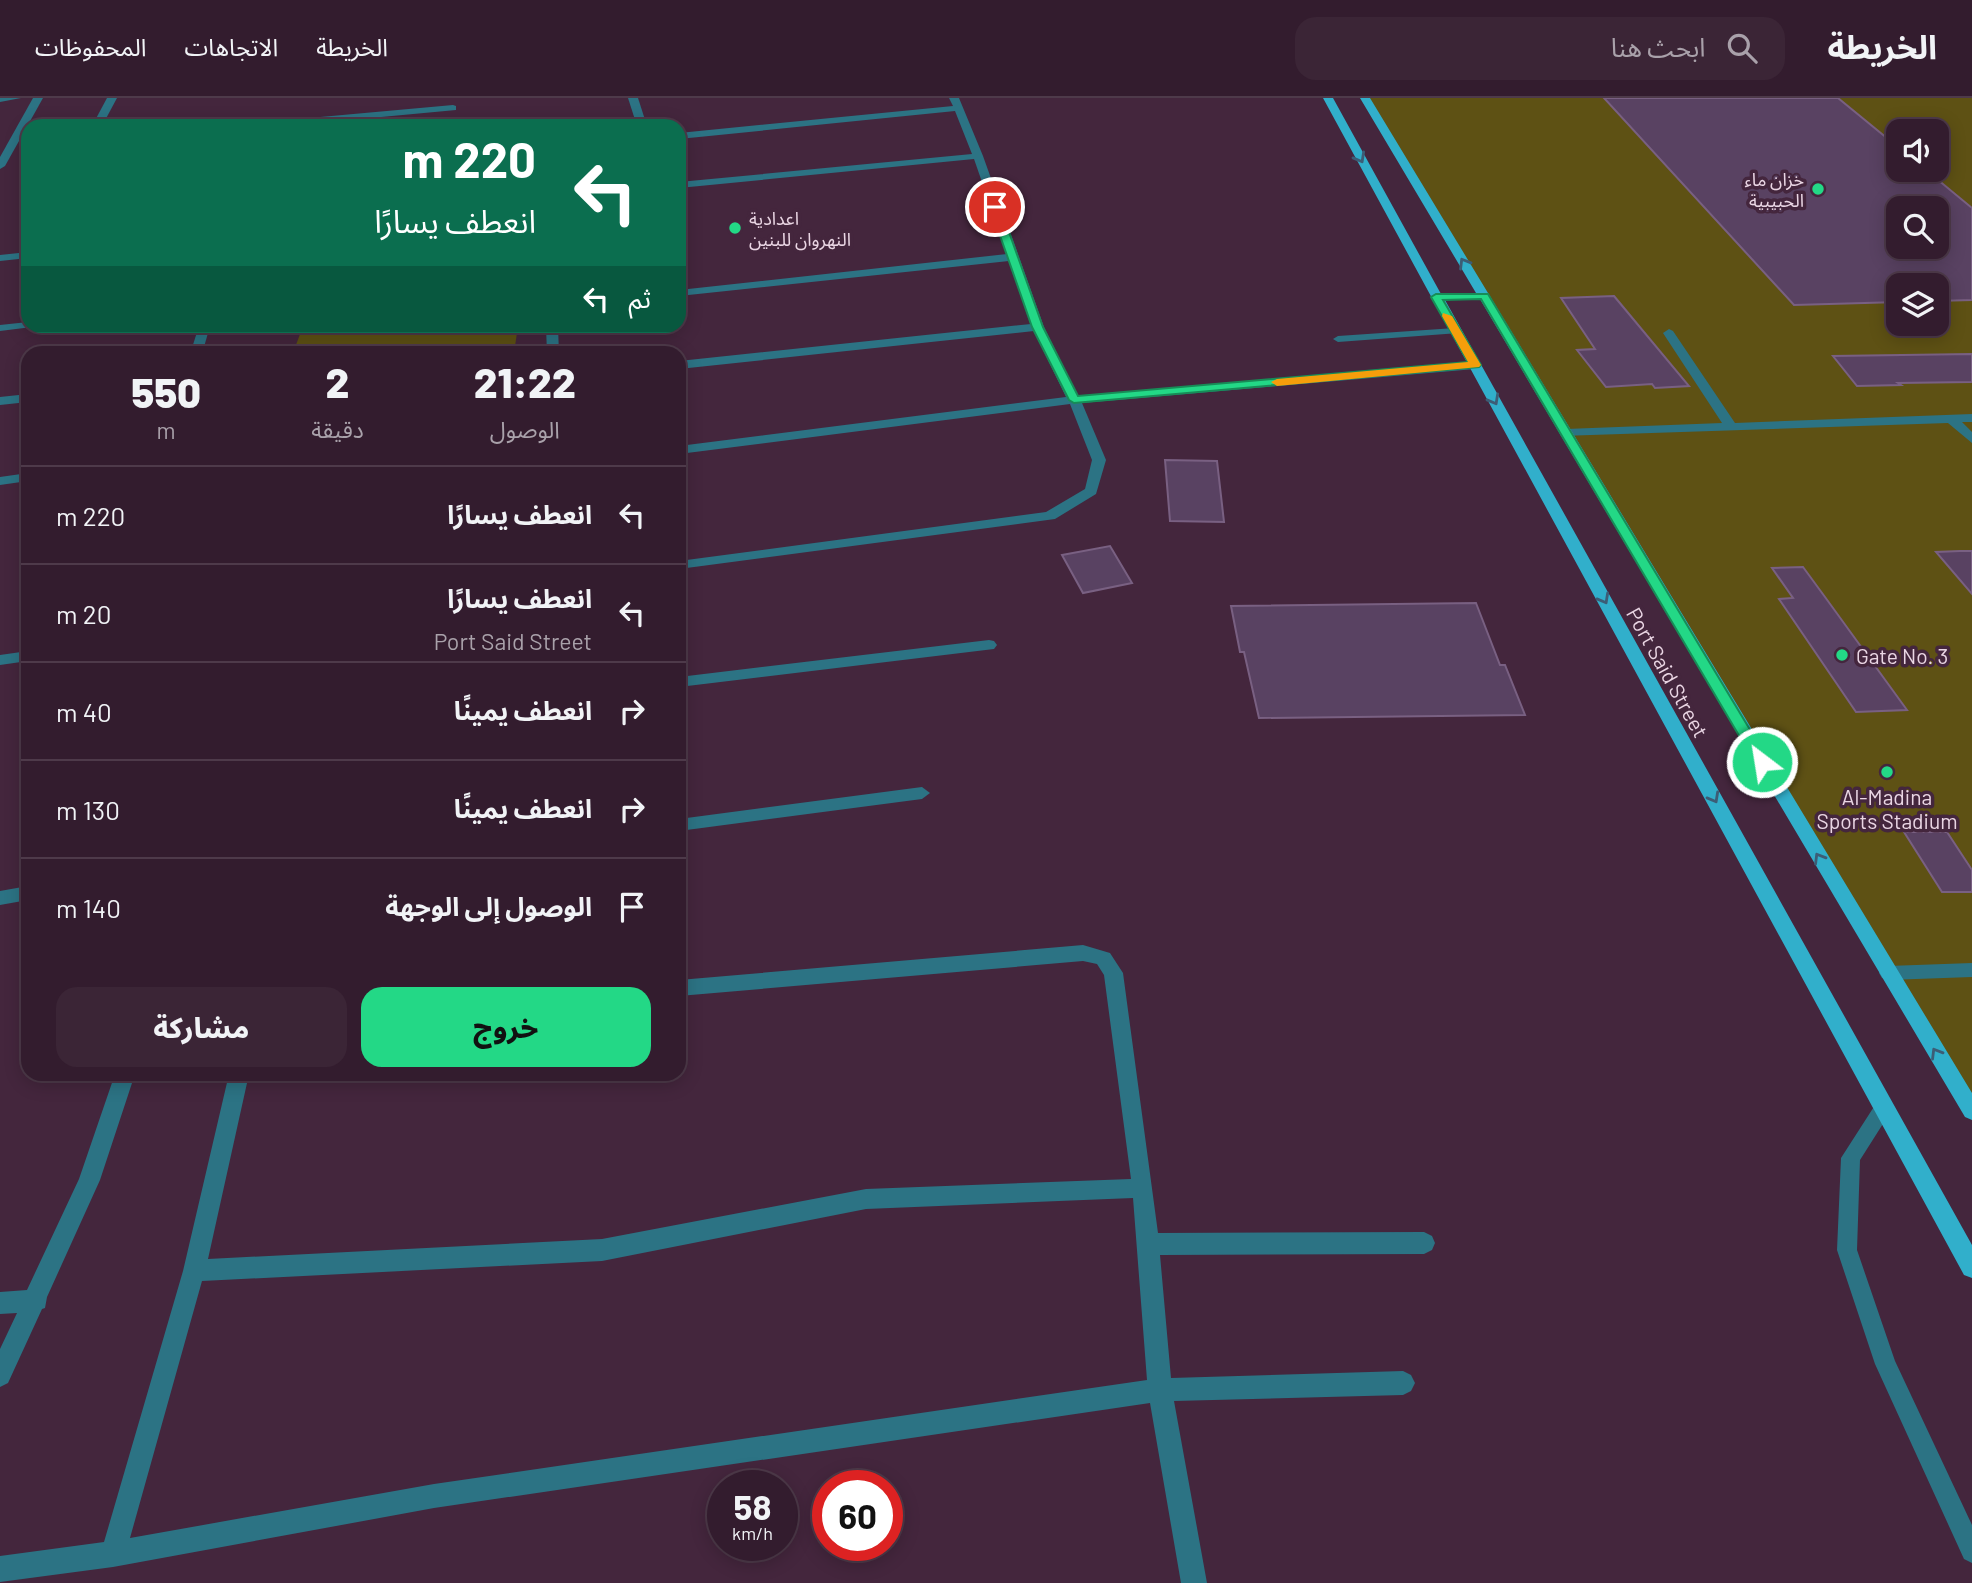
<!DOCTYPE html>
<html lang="ar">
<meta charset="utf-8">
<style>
:root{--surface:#331c2e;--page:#3b2536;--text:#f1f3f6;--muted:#a9a1aa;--line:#4e3a4a;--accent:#23d886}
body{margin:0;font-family:Barlow,"Noto Sans Arabic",sans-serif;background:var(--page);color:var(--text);direction:rtl;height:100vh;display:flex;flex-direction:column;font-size:26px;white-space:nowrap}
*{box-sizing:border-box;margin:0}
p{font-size:23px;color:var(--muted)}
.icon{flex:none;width:38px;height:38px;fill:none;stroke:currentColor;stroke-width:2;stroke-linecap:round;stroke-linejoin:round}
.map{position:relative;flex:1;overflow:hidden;direction:ltr}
.sheet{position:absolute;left:21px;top:248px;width:665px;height:735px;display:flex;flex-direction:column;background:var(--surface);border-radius:21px;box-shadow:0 4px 18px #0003,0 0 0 2px var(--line);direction:rtl}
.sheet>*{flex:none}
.banner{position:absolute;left:21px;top:21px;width:665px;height:214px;border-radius:21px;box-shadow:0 4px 18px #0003,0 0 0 2px var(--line);direction:rtl;background:#0b6e4f;color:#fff;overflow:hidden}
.tools{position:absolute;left:1886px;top:21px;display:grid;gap:14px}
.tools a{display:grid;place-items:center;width:63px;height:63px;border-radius:14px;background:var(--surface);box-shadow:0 4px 18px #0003,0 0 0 2px var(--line);font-size:35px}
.speed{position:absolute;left:707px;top:1372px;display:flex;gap:14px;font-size:35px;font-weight:700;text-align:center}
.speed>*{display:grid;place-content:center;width:91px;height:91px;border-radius:50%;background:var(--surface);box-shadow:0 4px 18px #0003,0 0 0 2px var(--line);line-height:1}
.speed small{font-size:18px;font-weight:400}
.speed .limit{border:10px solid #d22;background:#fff;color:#111}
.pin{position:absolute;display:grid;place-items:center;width:60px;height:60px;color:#fff;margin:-30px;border:4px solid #fff;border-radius:50%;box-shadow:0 2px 7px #0007}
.me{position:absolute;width:77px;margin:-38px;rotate:329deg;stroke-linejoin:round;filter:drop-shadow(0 0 5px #0008)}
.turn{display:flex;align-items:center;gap:24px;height:147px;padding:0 35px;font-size:32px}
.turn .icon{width:91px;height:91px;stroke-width:2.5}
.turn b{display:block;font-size:49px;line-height:60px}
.then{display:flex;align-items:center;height:66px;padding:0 35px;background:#0003;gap:14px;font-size:26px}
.eta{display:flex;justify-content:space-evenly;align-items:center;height:119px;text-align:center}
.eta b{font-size:42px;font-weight:800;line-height:49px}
.primary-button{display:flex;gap:14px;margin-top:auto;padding:14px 35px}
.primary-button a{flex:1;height:80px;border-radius:21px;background:var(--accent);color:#111;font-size:28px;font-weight:800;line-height:80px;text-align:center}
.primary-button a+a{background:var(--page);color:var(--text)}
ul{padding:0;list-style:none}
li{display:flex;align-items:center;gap:21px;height:98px;padding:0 35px;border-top:2px solid var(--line)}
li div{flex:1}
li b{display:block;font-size:26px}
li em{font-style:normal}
header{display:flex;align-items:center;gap:42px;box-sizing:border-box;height:98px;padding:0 35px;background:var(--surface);border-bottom:2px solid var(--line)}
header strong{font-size:33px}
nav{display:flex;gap:38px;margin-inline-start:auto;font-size:24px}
.search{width:490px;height:63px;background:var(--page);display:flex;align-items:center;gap:18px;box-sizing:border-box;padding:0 24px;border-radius:21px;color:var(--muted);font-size:26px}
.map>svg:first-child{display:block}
.green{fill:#5e5114;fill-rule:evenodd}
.building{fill:#594262;stroke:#796082;stroke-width:2;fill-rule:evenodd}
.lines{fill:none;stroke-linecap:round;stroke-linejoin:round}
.service{fill:#2c7384;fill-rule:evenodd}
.minor{fill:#2c7384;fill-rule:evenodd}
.primary{fill:#31afcb;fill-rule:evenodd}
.oneway{stroke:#3c5d76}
.route{fill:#23d886;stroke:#178c57;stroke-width:2}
.slow{fill:#f59e0b}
.poi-dot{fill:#23d886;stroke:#44263d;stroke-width:2.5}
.labels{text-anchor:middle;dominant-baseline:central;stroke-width:7;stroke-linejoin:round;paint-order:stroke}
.far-poi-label{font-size:18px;fill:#ead6e4;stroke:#44263d;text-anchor:end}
.poi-label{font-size:21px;fill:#ead6e4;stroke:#44263d;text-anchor:start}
.street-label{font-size:21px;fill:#ead6e4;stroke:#44263d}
</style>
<header>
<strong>الخريطة</strong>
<div class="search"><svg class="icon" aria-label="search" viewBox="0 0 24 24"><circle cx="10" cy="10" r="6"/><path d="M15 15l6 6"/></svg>ابحث هنا</div>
<nav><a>الخريطة</a><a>الاتجاهات</a><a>المحفوظات</a></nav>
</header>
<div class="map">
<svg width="1972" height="1485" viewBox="0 0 1972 1485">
<rect width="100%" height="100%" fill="#44263d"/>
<g class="green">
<path d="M1365 0H1972V1004ZM1899 33H1937V72H1899ZM1899 110H1937V149H1899ZM1899 187H1937V226H1899Z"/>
<path d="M303 228H518L514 255H293Z"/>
</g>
<g class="building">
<path d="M1604 0H1838L1899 50V72H1926L1972 110V202L1937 203V187H1899V204L1794 207ZM1899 110H1937V149H1899Z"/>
<path d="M1614 198 1689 288 1655 290 1652 286 1606 289 1577 252 1595 251 1561 200Z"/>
<path d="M1972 256V284L1898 285 1901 287 1857 288 1833 258Z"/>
<path d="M1165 362 1217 363 1224 424 1170 423Z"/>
<path d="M1110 448 1132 485 1083 495 1062 457Z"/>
<path d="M1960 453H1972V496L1936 454Z"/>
<path d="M1803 469 1825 499 1907 612 1856 614 1779 501 1793 500 1772 470Z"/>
<path d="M1476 505 1500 567H1505L1525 617 1259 620 1244 554H1240L1231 508Z"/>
<path d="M1904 734H1947L1972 772V794H1942Z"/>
</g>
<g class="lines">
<g class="service">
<path d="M1455 230 1459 231V235L1338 244 1333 241 1338 238Z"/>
<path d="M1972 865V879L1888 882 1882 880 1879 875 1882 870 1888 868Z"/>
<path d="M1884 1002 1891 1004 1893 1010 1860 1062 1857 1152 1895 1263 1972 1427V1465L1964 1461 1875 1266 1837 1152 1841 1060 1877 1004Z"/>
</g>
<g class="minor">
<path d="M0 0H21L0 4Z"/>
<path d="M33 0H43L5 68 0 71V59Z"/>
<path d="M107 0H117L102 28H92Z"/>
<path d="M628 0H638L647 28H637Z"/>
<path d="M949 0H959L983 58 1044 229 1078 298 1475 263 1481 267 1475 271 1082 305 1106 362 1096 396 1055 421 679 471V463L1046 414 1085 391 1092 362 1070 306 679 356V348L1066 299 1034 233 679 271V263L1031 226 1009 163 679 198V192L1007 156 974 61 679 90V84L972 56 955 13 679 41V35L953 8Z"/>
<path d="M453 7 456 8V12L285 28H249L254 25Z"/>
<path d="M28 154V160L0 163V157Z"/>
<path d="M28 224V228H33L32 229 0 233V227Z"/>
<path d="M199 228H210L202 256H190Z"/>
<path d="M546 228H558L559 256H547Z"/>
<path d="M1669 231 1673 233 1735 325 1972 316V324H1962L1972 334V345L1948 325 1561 338 1560 335 1566 331 1722 325 1663 235Z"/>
<path d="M28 296V304L0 307V299Z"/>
<path d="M28 375V383L0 387V379Z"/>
<path d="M989 542 994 543 997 547 994 551 679 589V579Z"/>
<path d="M28 553V563L0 567V557Z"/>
<path d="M922 689 930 695 922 701 679 733V721Z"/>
<path d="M28 788V802L0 807V793Z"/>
<path d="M1083 847 1110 855 1123 875 1158 1135 1424 1134 1432 1138 1435 1145 1432 1152 1424 1156 1160 1157 1171 1280 1403 1273 1411 1277 1415 1285 1411 1293 1403 1297 1174 1303 1207 1485H1181L1150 1305 434 1410 113 1469 0 1484V1458L104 1444 183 1173 229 976H249L208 1161 602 1141 866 1091 1131 1081 1104 877 1097 866 1083 863 679 898V882ZM1133 1100 1147 1282 434 1386 130 1440 202 1183 602 1163 866 1111Z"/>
<path d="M115 976H135L100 1082 47 1199 45 1210 42 1211 8 1285 0 1289V1251L17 1215 0 1216V1194L27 1192 79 1081Z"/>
</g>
<path class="primary" d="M1323 0H1333L1441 196 1476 195 1360 0H1370L1972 995V1022L1965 1019 1480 201 1445 202 1972 1147V1180L1964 1177Z"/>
</g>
<defs><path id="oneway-chevron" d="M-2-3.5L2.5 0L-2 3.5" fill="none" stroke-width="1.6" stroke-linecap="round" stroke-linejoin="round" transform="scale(1.75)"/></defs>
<g class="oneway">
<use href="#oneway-chevron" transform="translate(1360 60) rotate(61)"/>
<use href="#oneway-chevron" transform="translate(1464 165) rotate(-121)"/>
<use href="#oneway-chevron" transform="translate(1494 302) rotate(61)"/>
<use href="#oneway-chevron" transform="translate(1604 501) rotate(61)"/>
<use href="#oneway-chevron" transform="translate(1714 700) rotate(61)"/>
<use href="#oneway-chevron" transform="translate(1819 760) rotate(-121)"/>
<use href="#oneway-chevron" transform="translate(1936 955) rotate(-121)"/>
</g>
<path class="route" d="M995 106 1000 109 1043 229 1078 298 1468 264 1431 199 1436 196H1488L1767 660 1769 664 1767 668H1757L1481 201 1443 202 1481 267 1479 269 1074 305 1069 302 1032 229 990 109Z"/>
<path class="slow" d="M1443 215 1452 218 1481 267 1479 269 1277 288 1271 284 1277 281 1468 264 1442 218Z"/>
<g class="poi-dot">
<circle cx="1818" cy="91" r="7"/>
<circle cx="735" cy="130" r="7"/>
<circle cx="1842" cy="557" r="7"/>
<circle cx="1887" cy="674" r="7"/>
</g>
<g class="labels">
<g class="far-poi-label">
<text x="1804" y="81">خزان ماء<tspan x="1804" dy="21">الحبيبية</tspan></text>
<text x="749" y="120" text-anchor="start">اعدادية<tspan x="749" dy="21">النهروان للبنين</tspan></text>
</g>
<g class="poi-label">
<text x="1856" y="557">Gate No. 3</text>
<text x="1887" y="698" text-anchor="middle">Al-Madina<tspan x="1887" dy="24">Sports Stadium</tspan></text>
</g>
<g class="street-label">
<text transform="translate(1668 574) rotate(61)">Port Said Street</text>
</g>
</g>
</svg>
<div class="tools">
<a><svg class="icon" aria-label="sound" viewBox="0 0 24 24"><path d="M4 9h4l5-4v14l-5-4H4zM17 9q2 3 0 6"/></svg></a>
<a><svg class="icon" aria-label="search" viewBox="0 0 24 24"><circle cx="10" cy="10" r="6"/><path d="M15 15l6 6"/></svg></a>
<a><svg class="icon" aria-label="layers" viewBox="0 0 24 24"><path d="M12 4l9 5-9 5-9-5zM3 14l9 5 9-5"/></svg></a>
</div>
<div class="speed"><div>58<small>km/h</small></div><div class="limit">60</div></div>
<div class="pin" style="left:995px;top:109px;background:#d93025"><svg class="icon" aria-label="arrive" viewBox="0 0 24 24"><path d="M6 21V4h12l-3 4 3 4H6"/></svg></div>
<svg class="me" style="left:1762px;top:664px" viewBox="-20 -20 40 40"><circle r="17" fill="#23d886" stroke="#fff" stroke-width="3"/><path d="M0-11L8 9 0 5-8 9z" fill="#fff"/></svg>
<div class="banner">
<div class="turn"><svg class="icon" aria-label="left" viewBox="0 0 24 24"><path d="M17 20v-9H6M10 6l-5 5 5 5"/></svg><div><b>220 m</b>انعطف يسارًا</div></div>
<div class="then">ثم<svg class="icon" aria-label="left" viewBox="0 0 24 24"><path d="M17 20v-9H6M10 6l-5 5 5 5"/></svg></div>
</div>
<section class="sheet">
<div class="eta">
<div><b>21:22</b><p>الوصول</p></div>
<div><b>2</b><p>دقيقة</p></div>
<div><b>550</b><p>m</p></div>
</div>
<ul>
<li><svg class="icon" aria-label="left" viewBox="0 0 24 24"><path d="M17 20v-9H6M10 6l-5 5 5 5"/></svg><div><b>انعطف يسارًا</b></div><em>220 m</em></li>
<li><svg class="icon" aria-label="left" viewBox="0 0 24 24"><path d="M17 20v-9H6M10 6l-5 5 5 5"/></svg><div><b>انعطف يسارًا</b><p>Port Said Street</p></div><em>20 m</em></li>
<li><svg class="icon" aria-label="right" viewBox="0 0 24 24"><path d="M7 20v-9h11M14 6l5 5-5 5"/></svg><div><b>انعطف يمينًا</b></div><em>40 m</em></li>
<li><svg class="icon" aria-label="right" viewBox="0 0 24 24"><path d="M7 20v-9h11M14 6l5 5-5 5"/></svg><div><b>انعطف يمينًا</b></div><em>130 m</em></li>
<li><svg class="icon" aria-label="arrive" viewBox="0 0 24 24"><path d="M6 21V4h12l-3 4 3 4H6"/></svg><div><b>الوصول إلى الوجهة</b></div><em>140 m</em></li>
</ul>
<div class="primary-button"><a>خروج</a><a>مشاركة</a></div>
</section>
</div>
